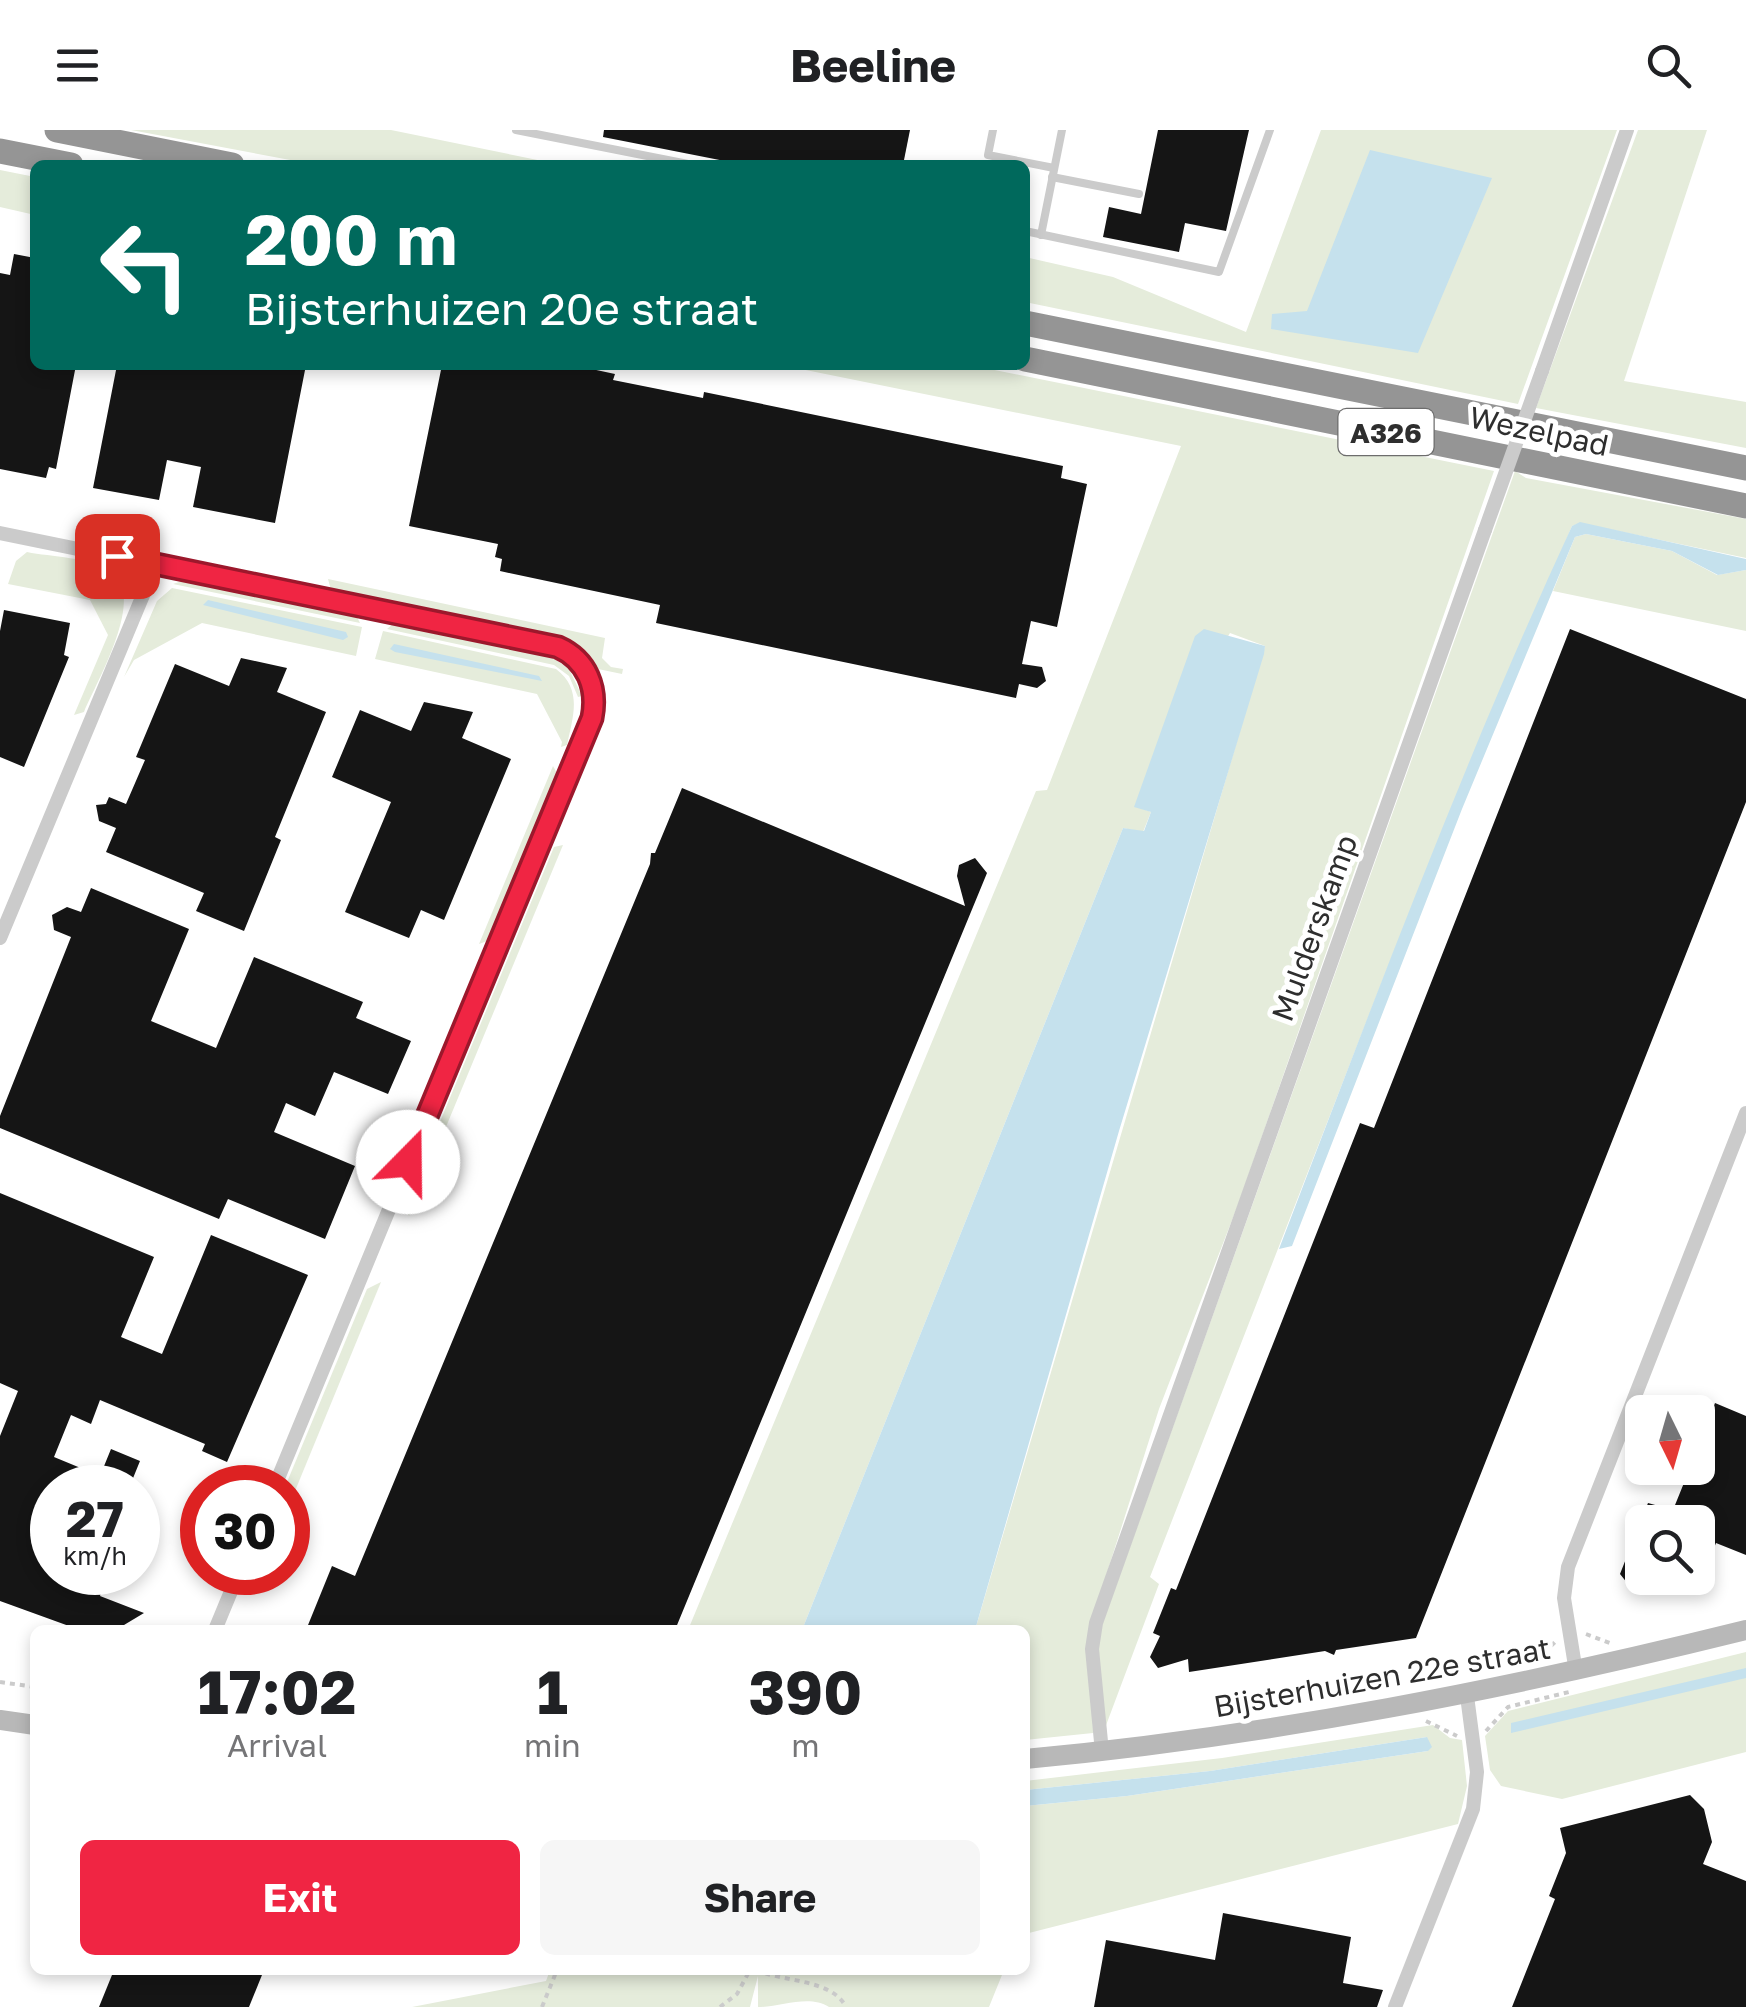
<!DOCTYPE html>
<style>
:root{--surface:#fff;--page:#f6f6f6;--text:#202124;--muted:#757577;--accent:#f02543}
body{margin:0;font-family:"Golos Text",sans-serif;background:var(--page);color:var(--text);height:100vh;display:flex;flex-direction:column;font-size:38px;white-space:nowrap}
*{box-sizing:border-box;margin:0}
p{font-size:32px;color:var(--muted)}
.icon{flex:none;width:55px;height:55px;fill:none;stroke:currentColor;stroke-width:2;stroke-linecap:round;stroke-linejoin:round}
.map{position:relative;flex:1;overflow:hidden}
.details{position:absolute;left:30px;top:1495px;width:1000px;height:350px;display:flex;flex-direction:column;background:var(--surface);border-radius:15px;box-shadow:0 5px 15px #0003}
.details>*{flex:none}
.banner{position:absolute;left:30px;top:30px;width:1000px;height:210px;border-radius:15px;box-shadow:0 5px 15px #0003;background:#00695c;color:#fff;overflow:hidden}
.needle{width:65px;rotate:175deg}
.buttons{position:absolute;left:1625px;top:1265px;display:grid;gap:20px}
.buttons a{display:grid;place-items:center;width:90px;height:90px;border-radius:15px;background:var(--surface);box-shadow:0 5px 15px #0003;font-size:50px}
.speed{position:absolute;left:30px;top:1335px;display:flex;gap:20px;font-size:50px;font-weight:700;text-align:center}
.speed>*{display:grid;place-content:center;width:130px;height:130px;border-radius:50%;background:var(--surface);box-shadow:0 5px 15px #0003;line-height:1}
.speed small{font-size:25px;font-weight:400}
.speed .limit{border:15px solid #d22;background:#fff;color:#111}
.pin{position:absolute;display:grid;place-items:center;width:85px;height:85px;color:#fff;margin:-42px;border-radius:20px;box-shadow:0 5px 15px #0006}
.me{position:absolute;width:110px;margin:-55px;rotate:22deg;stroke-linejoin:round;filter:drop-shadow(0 0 8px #0008)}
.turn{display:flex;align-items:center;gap:35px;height:210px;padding:0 50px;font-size:45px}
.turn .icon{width:130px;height:130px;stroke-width:2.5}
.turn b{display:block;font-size:70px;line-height:85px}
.eta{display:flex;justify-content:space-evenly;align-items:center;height:170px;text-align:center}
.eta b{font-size:60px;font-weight:700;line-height:70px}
.button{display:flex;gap:20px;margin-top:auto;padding:20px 50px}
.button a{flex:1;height:115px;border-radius:15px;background:var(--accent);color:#fff;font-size:40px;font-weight:700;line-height:115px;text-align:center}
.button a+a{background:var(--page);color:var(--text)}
header{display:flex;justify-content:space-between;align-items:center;height:130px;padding:0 50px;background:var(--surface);font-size:45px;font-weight:700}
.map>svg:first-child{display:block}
.green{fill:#e5ecdb}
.water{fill:#c5e1ed}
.building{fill:#151515}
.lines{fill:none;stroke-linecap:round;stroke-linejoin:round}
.path{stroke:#cbcbcb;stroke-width:4;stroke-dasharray:5 5;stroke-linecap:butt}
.service{stroke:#cbcbcb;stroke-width:8}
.minor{stroke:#cbcbcb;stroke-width:14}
.secondary{stroke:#b8b8b8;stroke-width:20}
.motorway{stroke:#959595;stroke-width:25}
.minor-bridge{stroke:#cbcbcb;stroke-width:14}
.route-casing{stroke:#9c182c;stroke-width:25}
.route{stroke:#f02543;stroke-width:18}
.labels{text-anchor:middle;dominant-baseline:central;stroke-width:10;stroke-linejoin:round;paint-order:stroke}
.shield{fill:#fff;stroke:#6d6d6d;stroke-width:2.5}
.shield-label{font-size:28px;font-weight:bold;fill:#2e2e2e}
.street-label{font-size:30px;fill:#2e2e2e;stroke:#fff}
</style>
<header><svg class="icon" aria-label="menu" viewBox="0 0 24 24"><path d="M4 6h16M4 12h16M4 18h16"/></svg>Beeline<svg class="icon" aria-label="search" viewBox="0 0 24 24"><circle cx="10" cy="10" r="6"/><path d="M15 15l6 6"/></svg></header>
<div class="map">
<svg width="1746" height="1877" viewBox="0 0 1746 1877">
<rect width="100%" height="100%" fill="#fff"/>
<g class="green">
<path d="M131 0H391L562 35H317Z"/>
<path d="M1321 0H1617L1518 274 1025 172V127L1113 147 1246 202Z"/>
<path d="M1638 0H1707L1624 251 1746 272V318L1536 278Z"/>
<path d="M0 40 35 47V85L0 77Z"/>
<path d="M781 235H970L1494 341 1239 1072 1159 1279 1091 1493 1093 1603 1025 1610V1500H975L1265 516 1230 503 1153 628 1135 676 1151 682 1143 702 1123 698 802 1500H688L1036 661 1047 660 1181 316Z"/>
<path d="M1515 341 1526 348 1746 389V428L1580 393 1572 396 1394 821 1150 1447 1159 1454 1105 1598 1097 1509Z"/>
<path d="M1586 404 1672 421 1717 445 1746 440V501L1553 461 1575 407Z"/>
<path d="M27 422C51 427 90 427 111 441 147 466 98 549 84 582L74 585 108 505 90 470 8 454 16 431Z"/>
<path d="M328 449 605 508 602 528 611 537 623 539 622 544 598 539 582 520 559 508 331 460Z"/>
<path d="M182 451 356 485 360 493 173 454Z"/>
<path d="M172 458 362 497 356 526 202 493 134 530 124 547 157 471Z"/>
<path d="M394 493 552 527 569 539 582 566 578 567 569 546 554 535 387 499Z"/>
<path d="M383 501 556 539C583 559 573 587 567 615L561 617 562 612 537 564 375 529Z"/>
<path d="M553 636 558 645 490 810 479 814Z"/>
<path d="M563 715 409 1086 405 1076 554 717Z"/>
<path d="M381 1152 288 1378 285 1357 367 1159Z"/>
<path d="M1746 1522V1622L1562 1669 1501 1656 1490 1640 1485 1606 1508 1581Z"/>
<path d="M1433 1595 1450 1608 1462 1610 1467 1656 1458 1694 1025 1804V1676L1127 1666 1428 1621 1427 1607 1210 1641 1025 1660V1651L1222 1628Z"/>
<path d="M550 1840H1004L989 1877H829C809 1864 781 1877 758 1877V1846L750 1877H412L546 1851Z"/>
</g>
<g class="water">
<path d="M1370 20 1492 48 1418 223 1271 199 1272 184 1307 181Z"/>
<path d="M1580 392 1746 429V440L1718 445 1672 421 1586 404 1575 407 1462 679 1292 1116 1279 1119C1372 876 1463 632 1572 396Z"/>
<path d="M208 470 346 502 348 507 343 510 203 475Z"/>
<path d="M1204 499 1265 516 1264 524 1119 1001 975 1500H802L1123 698 1144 701 1151 682 1134 677 1195 506Z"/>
<path d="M394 514 539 546 542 551 395 522 390 519Z"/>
<path d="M1746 1538V1548L1511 1603V1593Z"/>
<path d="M1427 1607 1432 1617 1428 1621 1127 1666 1025 1676V1660L1210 1641Z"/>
</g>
<g class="building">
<path d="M604 0H910L903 35H745L603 7Z"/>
<path d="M1158 0H1249L1226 101 1185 93 1179 122 1103 107 1109 77 1141 84Z"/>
<path d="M14 124 35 128V235H76L56 339 49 337 46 348 0 339V143L10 145Z"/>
<path d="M117 235H306L275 393 193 377 201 337 167 330 159 370 93 358Z"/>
<path d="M442 235H573L615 244 613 250 703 268 704 262 1063 336 1061 348 1087 354 1057 497 1031 491 1022 534 1042 537 1046 551 1037 558 1019 554 1016 568 656 493 660 475 500 441 502 429 495 427 498 414 409 396Z"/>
<path d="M4 480 70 493 64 525 69 527 24 637 0 627V501Z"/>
<path d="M1570 499 1746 569V672L1416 1508 1336 1520 1334 1525 1325 1521 1189 1542 1188 1529 1158 1538 1150 1527 1160 1506 1153 1503 1171 1458 1176 1460 1360 993 1374 998Z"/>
<path d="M241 528 287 538 277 562 326 582 275 707 281 710 244 801 196 781 204 763 106 722 116 698 99 691 96 675 106 674 109 667 126 674 145 630 136 627 175 534 229 556Z"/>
<path d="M424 572 473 582 462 608 511 629 444 790 421 780 409 808 345 782 391 672 332 647 360 580 411 601Z"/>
<path d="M682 658 965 776 957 746 959 735 975 728 987 743 675 1500H306L332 1436 355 1446 650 734 651 723H655Z"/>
<path d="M91 758 189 799 151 891 216 918 254 827 363 872 356 888 411 911 388 964 334 942 315 986 286 973 274 1002 355 1036 325 1109 228 1069 219 1089 0 998V986L71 807 54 800 52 785 67 777 81 782Z"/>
<path d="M0 1063 154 1127 121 1207 162 1224 211 1105 308 1145 227 1332 202 1321 205 1314 100 1270 91 1294 71 1285 54 1327 100 1346 111 1319 140 1331 129 1358H52V1442H109L100 1466 144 1483 119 1498 80 1500 0 1471V1306L18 1261 0 1253Z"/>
<path d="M1715 1273 1746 1286V1425L1716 1413 1698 1458V1392H1642V1456L1632 1459 1620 1444 1648 1373 1673 1380 1690 1338H1698V1319Z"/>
<path d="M1690 1665 1704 1679 1712 1712 1703 1734 1746 1751V1877H1512L1555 1769 1549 1766 1566 1723 1560 1698Z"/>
<path d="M1223 1783 1351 1807 1343 1853 1383 1860 1377 1877H1094L1106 1810 1215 1830Z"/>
<path d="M114 1840H264L249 1877H99Z"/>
</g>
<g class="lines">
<g class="path">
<path d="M1586 1504 1610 1513"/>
<path d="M1537 1530 1558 1509"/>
<path d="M0 1552 35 1557"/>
<path d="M1426 1591 1457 1606"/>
<path d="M1486 1601 1508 1577 1569 1562"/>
<path d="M756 1840C783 1852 832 1849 846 1877"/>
<path d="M542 1877 557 1840"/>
<path d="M720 1877 737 1864 750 1840"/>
</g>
<g class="service">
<path d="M516 0 693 35"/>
<path d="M993 0 988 25 1054 38"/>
<path d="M1052 47 1139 64"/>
<path d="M1025 101 1219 142 1270 0"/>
<path d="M1041 105 1062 0"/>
</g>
<g class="minor">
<path d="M1542 241 1627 0"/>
<path d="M0 403 558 517C587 530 598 558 592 588L274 1358"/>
<path d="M0 808 156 434"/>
<path d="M215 1500 239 1442"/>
<path d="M1576 1542 1564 1468 1568 1437 1746 983"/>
<path d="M1102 1622 1092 1519 1096 1493 1485 400"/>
<path d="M1395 1877 1473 1679 1477 1642 1467 1566"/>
</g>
<g class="secondary">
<path d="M0 1590 35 1595"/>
<path d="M1025 1629C1270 1606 1508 1559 1746 1500"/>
</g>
<g class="motorway">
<path d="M57 0 232 35"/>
<path d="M0 21 71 35"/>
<path d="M1025 193 1746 338"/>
<path d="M1025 229 1746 376"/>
</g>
<path class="minor-bridge" d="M1485 400 1542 241"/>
</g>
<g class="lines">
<g class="route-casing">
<path id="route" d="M117 426 558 517C587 530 598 558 592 588L408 1032"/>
</g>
<use href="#route" class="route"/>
</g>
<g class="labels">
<rect class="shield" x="1338.5" y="279" width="95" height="46" rx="8"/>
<g class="shield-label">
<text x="1386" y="302">A326</text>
</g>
<g class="street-label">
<text transform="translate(1539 301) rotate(12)">Wezelpad</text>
<text transform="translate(1314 798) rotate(-70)">Mulderskamp</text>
<text transform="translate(1382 1547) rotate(-10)">Bijsterhuizen 22e straat</text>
</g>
</g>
</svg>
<div class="buttons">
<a><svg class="needle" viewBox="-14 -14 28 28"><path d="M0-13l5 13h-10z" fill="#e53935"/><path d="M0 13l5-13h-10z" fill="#757577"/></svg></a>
<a><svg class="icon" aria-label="search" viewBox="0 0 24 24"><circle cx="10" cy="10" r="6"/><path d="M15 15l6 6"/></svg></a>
</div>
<div class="speed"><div>27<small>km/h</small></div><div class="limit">30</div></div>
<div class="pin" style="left:117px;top:426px;background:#d93025"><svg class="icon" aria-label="arrive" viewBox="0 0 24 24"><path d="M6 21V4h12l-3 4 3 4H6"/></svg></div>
<svg class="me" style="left:408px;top:1032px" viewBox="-20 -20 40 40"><circle r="19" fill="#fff"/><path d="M0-13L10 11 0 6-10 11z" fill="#f02543"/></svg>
<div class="banner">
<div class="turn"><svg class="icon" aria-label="left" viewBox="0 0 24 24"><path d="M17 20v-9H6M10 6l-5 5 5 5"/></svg><div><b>200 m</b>Bijsterhuizen 20e straat</div></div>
</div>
<section class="details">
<div class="eta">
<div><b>17:02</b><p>Arrival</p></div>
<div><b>1</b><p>min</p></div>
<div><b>390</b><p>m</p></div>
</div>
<div class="button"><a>Exit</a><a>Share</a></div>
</section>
</div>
